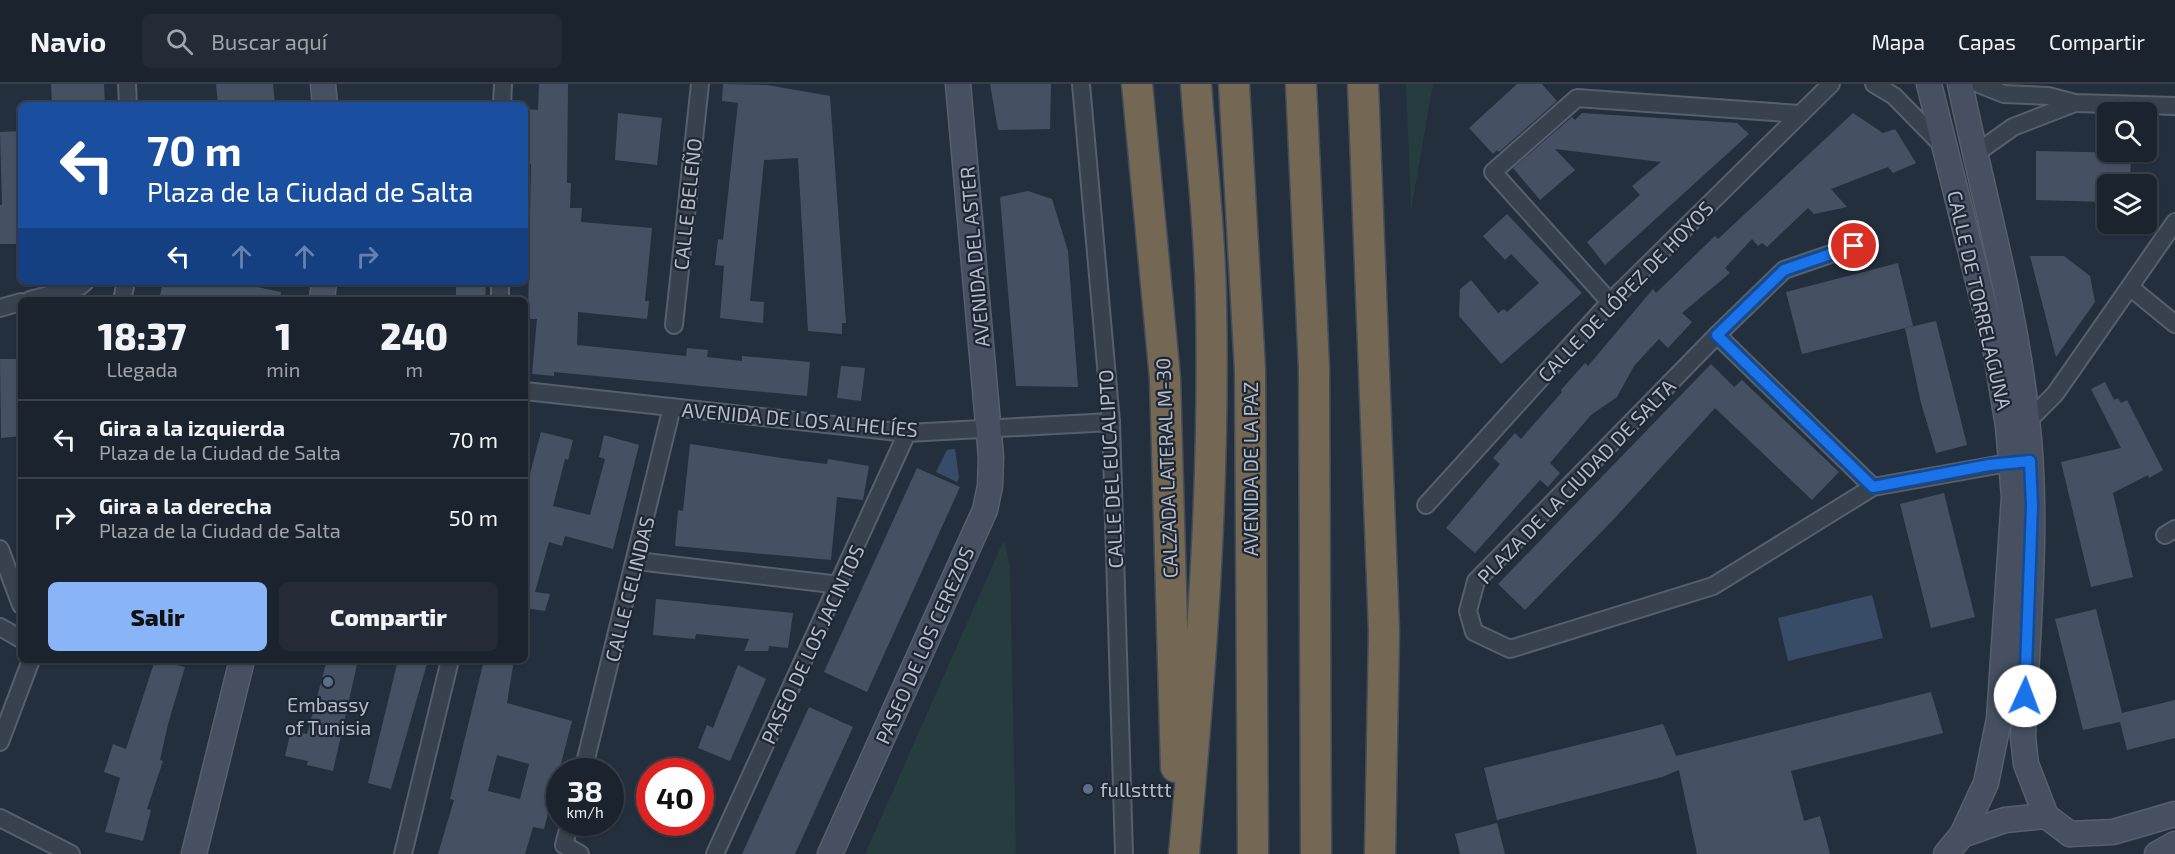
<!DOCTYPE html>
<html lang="es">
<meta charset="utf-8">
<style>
:root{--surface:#1b232e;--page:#242b36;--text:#f1f3f6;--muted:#a0a4aa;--line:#39404a;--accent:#8ab4f8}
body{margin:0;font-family:"Exo 2",sans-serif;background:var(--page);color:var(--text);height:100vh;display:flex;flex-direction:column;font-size:22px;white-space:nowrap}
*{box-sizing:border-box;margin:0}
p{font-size:20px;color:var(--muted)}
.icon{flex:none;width:33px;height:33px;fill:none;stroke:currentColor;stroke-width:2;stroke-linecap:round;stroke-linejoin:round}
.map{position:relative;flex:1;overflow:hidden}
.sheet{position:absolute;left:18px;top:213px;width:510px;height:366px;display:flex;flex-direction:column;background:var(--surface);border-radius:9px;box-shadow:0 2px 4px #0004,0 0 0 2px var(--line)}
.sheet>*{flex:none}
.banner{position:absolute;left:18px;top:18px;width:510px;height:183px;border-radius:9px;box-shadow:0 2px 4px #0004,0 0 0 2px var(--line);background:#1a4fa0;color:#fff;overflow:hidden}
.buttons{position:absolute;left:2097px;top:18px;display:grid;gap:12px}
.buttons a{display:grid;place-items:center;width:60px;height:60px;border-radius:9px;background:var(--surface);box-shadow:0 2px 4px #0004,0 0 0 2px var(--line);font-size:30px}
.speed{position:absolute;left:546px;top:674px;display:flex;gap:12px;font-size:30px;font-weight:700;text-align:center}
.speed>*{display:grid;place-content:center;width:78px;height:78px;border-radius:50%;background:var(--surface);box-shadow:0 2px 4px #0004,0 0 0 2px var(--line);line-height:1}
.speed small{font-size:15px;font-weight:400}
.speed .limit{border:9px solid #d22;background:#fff;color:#111}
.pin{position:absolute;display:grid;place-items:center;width:51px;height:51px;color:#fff;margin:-26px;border:3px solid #fff;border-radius:50%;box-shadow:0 2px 6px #0007}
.me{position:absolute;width:66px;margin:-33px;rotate:2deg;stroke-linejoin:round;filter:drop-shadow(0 0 4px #0008)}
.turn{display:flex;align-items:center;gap:21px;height:126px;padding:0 30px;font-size:27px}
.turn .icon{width:78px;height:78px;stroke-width:2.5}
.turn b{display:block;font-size:42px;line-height:51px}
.lanes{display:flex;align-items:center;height:57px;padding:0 30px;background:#0003;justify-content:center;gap:30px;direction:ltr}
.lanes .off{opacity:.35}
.eta{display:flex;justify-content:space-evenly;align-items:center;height:102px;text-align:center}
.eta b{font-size:36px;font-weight:800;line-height:42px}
.cta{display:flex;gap:12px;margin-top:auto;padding:12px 30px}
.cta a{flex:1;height:69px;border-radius:9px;background:var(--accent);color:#111;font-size:24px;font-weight:800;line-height:69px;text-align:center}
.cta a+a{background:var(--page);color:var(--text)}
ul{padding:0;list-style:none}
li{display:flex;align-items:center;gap:18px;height:78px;padding:0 30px;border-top:2px solid var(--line)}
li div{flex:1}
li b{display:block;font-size:22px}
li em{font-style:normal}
header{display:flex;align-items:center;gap:36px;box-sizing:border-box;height:84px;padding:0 30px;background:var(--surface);border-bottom:2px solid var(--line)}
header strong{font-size:28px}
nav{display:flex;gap:33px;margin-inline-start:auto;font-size:21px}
.search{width:420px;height:54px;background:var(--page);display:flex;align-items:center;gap:15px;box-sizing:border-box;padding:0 21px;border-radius:9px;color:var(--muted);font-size:22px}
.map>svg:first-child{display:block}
.green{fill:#263c3f}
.water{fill:#394c67}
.building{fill:#455162;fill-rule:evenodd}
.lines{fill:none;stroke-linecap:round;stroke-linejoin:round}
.street-casing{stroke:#565f6c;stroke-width:20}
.secondary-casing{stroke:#565f6c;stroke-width:27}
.highway-casing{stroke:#434c59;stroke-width:33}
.street{stroke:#38414e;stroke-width:16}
.secondary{stroke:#465061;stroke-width:24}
.highway{stroke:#746855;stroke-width:30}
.route-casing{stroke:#114b97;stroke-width:15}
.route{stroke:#1a73e8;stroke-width:10}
.service-dot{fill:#5c6f8a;stroke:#1d2633;stroke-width:2}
.labels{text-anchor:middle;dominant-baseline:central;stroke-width:4.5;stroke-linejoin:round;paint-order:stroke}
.street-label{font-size:20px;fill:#b4bcc9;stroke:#1d2633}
.poi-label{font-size:20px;fill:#b4bcc9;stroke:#1d2633}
</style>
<header>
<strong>Navio</strong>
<div class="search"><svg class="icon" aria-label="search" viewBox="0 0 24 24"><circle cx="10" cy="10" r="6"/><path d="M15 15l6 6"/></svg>Buscar aquí</div>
<nav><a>Mapa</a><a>Capas</a><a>Compartir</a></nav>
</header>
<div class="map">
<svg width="2175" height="770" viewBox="0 0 2175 770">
<rect width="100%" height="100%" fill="#242f3e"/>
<g class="green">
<path d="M1406 0H1433L1411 126Z"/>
<path d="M1004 456 1010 482 1016 770H865Z"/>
</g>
<g class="water">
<path d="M955 365 959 394 957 398 936 388 947 366Z"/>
<path d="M1872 511 1883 554 1788 577 1778 534Z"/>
</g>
<g class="building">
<path d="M51 0H104L105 21H52Z"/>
<path d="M216 0H273L275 21H218Z"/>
<path d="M539 0H568L567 99H571L570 124H582L581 138 652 144 645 217H649L647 235 578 228 577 261 686 272 687 264 708 266 707 273 742 277V272L810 278 807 312 554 288V292L532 290 537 235H528L531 80H525V25L538 26Z"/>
<path d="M723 0 767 1 830 12 846 239H842V250L808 247 798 74 764 76 750 217 764 218 763 239 720 234 724 182 715 181 718 155 723 156 738 19 722 17Z"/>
<path d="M990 0H1051L1050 45 998 46Z"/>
<path d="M1517 0H1542L1557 17 1499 68 1497 66 1493 70 1469 44Z"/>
<path d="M618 29 662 34 657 81 615 76Z"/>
<path d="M1582 29 1737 39 1749 50 1605 181 1587 158 1640 111 1632 102 1661 78 1555 65 1575 86 1540 116 1513 84 1572 33 1575 36Z"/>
<path d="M1853 29 1883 49 1895 45 1916 79 1893 89 1888 83 1831 105 1847 123 1814 130 1808 124 1767 163 1762 159 1758 162 1752 155 1725 184 1730 189 1682 229 1692 238 1668 264 1659 255 1634 282 1617 313 1591 331 1550 379 1560 389 1548 403 1540 396 1475 469 1446 444 1500 380 1493 374 1515 349 1521 355 1562 308 1561 306 1585 279 1588 282 1653 205 1656 209 1715 152 1718 155Z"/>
<path d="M21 47V160H0V121H2L0 48Z"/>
<path d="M2036 67 2131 69 2130 100H2108V118L2036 116Z"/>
<path d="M1028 107 1052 115 1068 167 1078 303 1016 302 1000 113Z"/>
<path d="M1507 130 1582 209 1501 280 1459 232 1460 205 1471 196 1498 229 1504 225 1507 228 1539 199 1511 170 1505 176 1483 152Z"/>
<path d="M2030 172H2064L2090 192 2095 218 2056 273Z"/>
<path d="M1898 179 1913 242 1802 270 1786 208Z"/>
<path d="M163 198H248V201L281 208 280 216H159Z"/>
<path d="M456 198H486L485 216H456Z"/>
<path d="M1936 237 1967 361 1936 369 1921 319 1905 244Z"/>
<path d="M0 275H21V352L1 354Z"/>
<path d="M1711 280 1734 303 1742 296 1839 388 1812 416 1715 324 1613 436 1525 526 1498 500Z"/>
<path d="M841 282 865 284 861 317 837 314Z"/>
<path d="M2105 298 2114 316 2118 314 2121 319 2127 316 2163 386 2149 394 2148 391 2113 409 2133 493 2091 503 2061 378 2121 364 2091 305Z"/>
<path d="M541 348 573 356 568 376 565 375 553 422 590 431 605 375 599 373 604 351 639 361 613 465 565 452 562 462 549 458 535 508 550 510 545 527 525 524V409Z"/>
<path d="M690 360 802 377 827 380 828 375 869 382 863 416 837 413 831 476 675 462 678 426 683 427Z"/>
<path d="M917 384 960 403 867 608 824 588Z"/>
<path d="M1944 409 1975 533 1931 544 1900 420Z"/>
<path d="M656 515 793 529 788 564 769 562 768 567H744L749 555 696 550 695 555 653 551Z"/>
<path d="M2096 525 2122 629 2175 616V654L2127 666 2120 638 2083 646 2055 535Z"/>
<path d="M155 576 185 583 168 640 160 676 163 677 147 725 151 726 143 757 105 748 120 694 104 688 113 660 126 665Z"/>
<path d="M327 576H358L333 687 307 681 308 677 285 672 291 646 307 650Z"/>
<path d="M398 576H428L391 705 368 699Z"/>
<path d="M484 576H514L507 619 572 637 544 745 533 743 525 770H438L454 716 450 715ZM497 671 529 680 520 715 488 707Z"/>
<path d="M738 581 766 595 730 677 698 664 707 641 713 644Z"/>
<path d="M1931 608 1943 649 1791 687 1804 737 1820 732 1830 770H1697L1679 686 1662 693 1497 736 1484 684 1663 640 1677 674 1676 672Z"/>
<path d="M809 623 853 643 795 770H742Z"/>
<path d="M1497 739 1505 770H1460L1455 750Z"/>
</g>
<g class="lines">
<g class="street-casing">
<g id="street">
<path d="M127 0 128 21"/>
<path d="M1081 0 1111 338 1124 770"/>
<path d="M1874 0 1894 12 1944 63"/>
<path d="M1979 0 2004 10 2048 12 2075 19 2175 22"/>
<path d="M502 21 503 0"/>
<path d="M1975 70 2013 43 2075 19"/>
<path d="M1854 162 1784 186 1717 251 1476 497 1468 527 1474 548 1510 565 1713 502 1873 403 2019 377"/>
<path d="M2131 204 2175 240"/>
<path d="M30 216 79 203 85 198"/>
<path d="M122 216 126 198"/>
<path d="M500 216V198"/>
<path d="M1610 218 1493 88 1577 14 1800 30"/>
<path d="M0 224 21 218"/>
<path d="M674 241 700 0"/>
<path d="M1717 251 1873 403"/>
<path d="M525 307 907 349 1111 338"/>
<path d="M2024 341 2055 310 2175 138"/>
<path d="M1426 421 1610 218 1831 0"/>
<path d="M2165 451 2175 445"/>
<path d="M0 465 21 521"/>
<path d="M637 477 840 501"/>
<path d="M0 543 21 555"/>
<path d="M0 658 31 576"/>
<path d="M583 687 672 323"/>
<path d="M0 734 71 770"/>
<path d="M570 738 564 761 580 770"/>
<path d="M403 770 450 576"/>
<path d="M715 770 907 349"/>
</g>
</g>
<g class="secondary-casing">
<g id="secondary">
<path d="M323 0 325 21"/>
<path d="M1929 0 1996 269 2008 342 2014 413 1999 635 1986 699 1962 751"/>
<path d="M1960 0C1983 112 2015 221 2027 335 2039 440 2027 548 2023 653L2026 680 2046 732"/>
<path d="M322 216 324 198"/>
<path d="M2070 750 2113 748 2175 730"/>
<path d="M194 770 242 576"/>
<path d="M830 770 985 426 990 402 991 373 958 0"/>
<path d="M1946 770 1962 751 2005 736 2046 732 2070 750"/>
<path d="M2157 770 2175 760"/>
</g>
</g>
<g class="highway-casing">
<g id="highway">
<path d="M1137 0 1165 294 1176 683"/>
<path d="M1234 0 1250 286 1253 770"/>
<path d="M1301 0 1314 284 1316 770"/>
<path d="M1363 0 1384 547 1380 770"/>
<path d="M1184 770C1201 586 1215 402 1211 217 1210 145 1201 72 1196 0"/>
</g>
</g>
<use href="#street" class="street"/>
<use href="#secondary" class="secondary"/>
<use href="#highway" class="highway"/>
</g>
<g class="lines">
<g class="route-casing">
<path id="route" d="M1854 162 1784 186 1717 251 1873 403 1989 381 2030 377 2032 422 2025 612"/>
</g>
<use href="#route" class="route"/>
</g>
<g class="service-dot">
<circle cx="328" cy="598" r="6"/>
<circle cx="1088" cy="705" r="6"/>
</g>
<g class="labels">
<g class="street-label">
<text transform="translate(687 120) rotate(-84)">CALLE BELEÑO</text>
<text transform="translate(974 173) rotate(-95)">AVENIDA DEL ASTER</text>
<text transform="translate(1625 207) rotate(-46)">CALLE DE LÓPEZ DE HOYOS</text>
<text transform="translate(1980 216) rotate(77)">CALLE DE TORRELAGUNA</text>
<text transform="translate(800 335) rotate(5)">AVENIDA DE LOS ALHELÍES</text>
<text transform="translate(1166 384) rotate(-92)">CALZADA LATERAL M-30</text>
<text transform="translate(1110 385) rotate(-93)">CALLE DEL EUCALIPTO</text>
<text transform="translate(1250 385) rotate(-90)">AVENIDA DE LA PAZ</text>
<text transform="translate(1576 397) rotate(-46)">PLAZA DE LA CIUDAD DE SALTA</text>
<text transform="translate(629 505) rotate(-76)">CALLE CELINDAS</text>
<text transform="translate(812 560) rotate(-65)">PASEO DE LOS JACINTOS</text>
<text transform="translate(924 561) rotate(-66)">PASEO DE LOS CEREZOS</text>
</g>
<g class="poi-label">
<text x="328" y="620">Embassy<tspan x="328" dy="23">of Tunisia</tspan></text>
<text x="1100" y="705" text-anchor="start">fullstttt</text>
</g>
</g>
</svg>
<div class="buttons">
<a><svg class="icon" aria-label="search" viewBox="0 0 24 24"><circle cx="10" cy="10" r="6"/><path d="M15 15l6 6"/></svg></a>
<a><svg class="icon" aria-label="layers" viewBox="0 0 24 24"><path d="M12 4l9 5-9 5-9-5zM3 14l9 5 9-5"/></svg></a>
</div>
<div class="speed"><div>38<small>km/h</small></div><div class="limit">40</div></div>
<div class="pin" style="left:1854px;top:162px;background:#d93025"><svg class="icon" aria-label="arrive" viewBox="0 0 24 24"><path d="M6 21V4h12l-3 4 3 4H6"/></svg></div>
<svg class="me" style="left:2025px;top:612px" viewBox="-20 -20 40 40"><circle r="19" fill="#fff"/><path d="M0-13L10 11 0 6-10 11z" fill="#1a73e8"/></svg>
<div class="banner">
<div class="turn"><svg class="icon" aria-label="left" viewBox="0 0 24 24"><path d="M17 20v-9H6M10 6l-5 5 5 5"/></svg><div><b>70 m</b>Plaza de la Ciudad de Salta</div></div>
<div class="lanes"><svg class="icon" aria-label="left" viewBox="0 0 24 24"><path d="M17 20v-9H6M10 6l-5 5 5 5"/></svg><svg class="icon off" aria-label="ahead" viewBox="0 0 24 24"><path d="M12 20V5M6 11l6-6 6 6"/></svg><svg class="icon off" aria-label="ahead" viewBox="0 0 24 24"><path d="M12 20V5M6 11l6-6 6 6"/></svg><svg class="icon off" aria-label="right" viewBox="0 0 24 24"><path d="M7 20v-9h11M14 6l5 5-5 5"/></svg></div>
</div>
<section class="sheet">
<div class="eta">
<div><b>18:37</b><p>Llegada</p></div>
<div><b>1</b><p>min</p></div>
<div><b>240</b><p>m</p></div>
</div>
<ul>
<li><svg class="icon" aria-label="left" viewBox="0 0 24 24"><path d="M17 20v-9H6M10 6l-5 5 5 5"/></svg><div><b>Gira a la izquierda</b><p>Plaza de la Ciudad de Salta</p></div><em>70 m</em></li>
<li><svg class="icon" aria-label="right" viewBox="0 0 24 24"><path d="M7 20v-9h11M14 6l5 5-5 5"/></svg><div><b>Gira a la derecha</b><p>Plaza de la Ciudad de Salta</p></div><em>50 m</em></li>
</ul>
<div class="cta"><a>Salir</a><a>Compartir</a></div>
</section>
</div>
